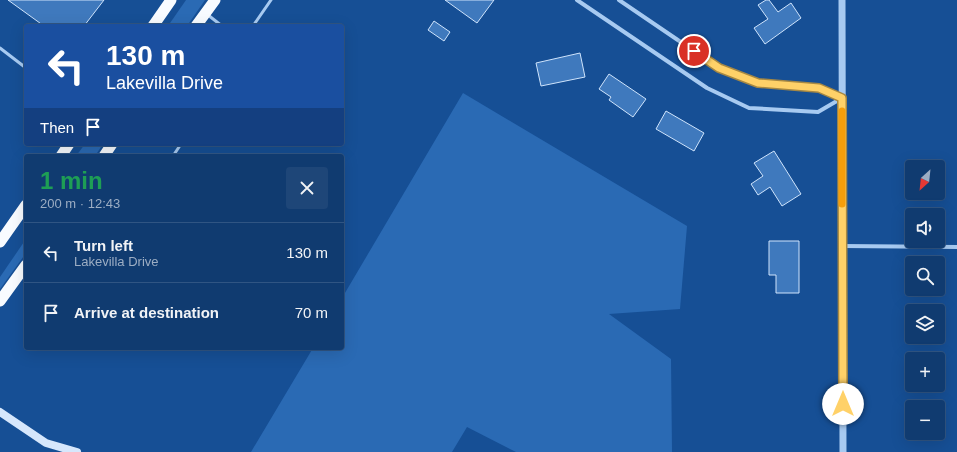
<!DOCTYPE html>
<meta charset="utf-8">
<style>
:root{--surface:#103b70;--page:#1e4678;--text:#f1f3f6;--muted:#9cadc3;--line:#305583}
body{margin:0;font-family:Arial,sans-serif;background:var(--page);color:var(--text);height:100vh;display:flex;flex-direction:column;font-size:15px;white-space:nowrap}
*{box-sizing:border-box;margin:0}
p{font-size:13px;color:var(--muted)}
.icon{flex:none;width:22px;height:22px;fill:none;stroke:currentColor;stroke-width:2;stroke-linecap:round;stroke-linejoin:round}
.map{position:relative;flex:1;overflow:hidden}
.sheet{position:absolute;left:24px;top:154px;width:320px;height:196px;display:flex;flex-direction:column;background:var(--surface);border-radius:4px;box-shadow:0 4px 16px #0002,0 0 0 1px var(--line)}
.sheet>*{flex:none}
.hud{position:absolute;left:24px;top:24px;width:320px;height:122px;border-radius:4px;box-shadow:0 4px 16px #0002,0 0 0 1px var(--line);background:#1a4fa0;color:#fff;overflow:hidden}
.needle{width:26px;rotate:207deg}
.controls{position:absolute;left:905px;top:160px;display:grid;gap:8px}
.controls a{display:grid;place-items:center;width:40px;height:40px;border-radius:4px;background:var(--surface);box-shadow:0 4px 16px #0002,0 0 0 1px var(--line);font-size:20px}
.pin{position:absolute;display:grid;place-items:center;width:34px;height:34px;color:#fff;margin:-17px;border:2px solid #fff;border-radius:50%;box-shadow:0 1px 4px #0007}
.me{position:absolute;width:44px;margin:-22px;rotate:0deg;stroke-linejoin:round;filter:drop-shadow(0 0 3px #0008)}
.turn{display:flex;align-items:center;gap:14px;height:84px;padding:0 16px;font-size:18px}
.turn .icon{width:52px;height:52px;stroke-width:2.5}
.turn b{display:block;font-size:28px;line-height:34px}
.then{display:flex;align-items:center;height:38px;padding:0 16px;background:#0003;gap:8px;font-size:15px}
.round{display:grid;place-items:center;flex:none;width:42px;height:42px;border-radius:4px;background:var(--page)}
.headline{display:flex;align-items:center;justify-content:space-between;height:68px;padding:0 16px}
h1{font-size:24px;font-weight:700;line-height:30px;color:#1e9e55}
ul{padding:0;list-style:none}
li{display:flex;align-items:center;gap:12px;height:60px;padding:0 16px;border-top:1px solid var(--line)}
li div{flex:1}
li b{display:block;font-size:15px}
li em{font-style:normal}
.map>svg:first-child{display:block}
.green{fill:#2a6ab4}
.building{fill:#3f79bd;stroke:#cfe4fc}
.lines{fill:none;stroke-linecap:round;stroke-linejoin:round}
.service{stroke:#a7caf1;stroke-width:3}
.minor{stroke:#a7caf1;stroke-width:4}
.tertiary{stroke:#a7caf1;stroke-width:7}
.secondary{stroke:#d6e7fc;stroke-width:8}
.trunk{stroke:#f8fbff;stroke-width:11}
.route-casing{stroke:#a68844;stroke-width:10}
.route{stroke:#ffd168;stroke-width:7}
.slow{stroke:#f59e0b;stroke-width:7}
</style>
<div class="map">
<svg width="957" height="452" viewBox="0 0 957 452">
<rect width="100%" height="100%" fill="#164f95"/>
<g class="green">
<path d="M186 0H205L187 26H168Z"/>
<path d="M463 93 687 226 680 309 609 314 671 359 672 452H516L467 427 452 452H251L313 348H342V298Z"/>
<path d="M85 144H103L95 156H76Z"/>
<path d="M26 239V253L0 289V277Z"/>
</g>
<g class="building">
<path d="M8 0H104L84 26H44Z"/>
<path d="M445 0H494L477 23Z"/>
<path d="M766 0H769L778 12 791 3 801 18 765 44 754 28 768 19 758 5Z"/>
<path d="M434 21 450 32 444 41 428 30Z"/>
<path d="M580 53 585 77 541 86 536 63Z"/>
<path d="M609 74 646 99 633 117 609 100 611 97 599 89Z"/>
<path d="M666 111 704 133 694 151 656 129Z"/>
<path d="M774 151 801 194 782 206 770 187 758 195 751 184 763 176 754 163Z"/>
<path d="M769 241H799V293H776V275H769Z"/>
</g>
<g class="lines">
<g class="service">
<path d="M208 15 222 26"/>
<path d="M253 26 271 0"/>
<path d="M0 48 26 68"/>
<path d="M173 156 181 144"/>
</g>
<g class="minor">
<path d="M577 0 707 88 749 108 818 112 842 98"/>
<path d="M619 0 719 68 758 83 819 88 841 99"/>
<path d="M842 246 957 247"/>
</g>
<path class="tertiary" d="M842 0 843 452"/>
<path class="secondary" d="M0 412 46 443 77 452"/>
<g class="trunk">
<path d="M153 26 171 0"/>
<path d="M196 26 215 0"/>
<path d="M61 156 69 144"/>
<path d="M104 156 112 144"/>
<path d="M0 242 26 205"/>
<path d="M0 301 26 265"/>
</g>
</g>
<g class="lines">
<g class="route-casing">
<path id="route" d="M694 51 719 68 758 83 819 88 842 98 843 404"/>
</g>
<use href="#route" class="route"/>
<path class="slow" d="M842 111V204"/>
</g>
</svg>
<div class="controls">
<a><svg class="needle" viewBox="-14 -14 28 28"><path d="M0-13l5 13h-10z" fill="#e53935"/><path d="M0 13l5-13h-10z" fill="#9cadc3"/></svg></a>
<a><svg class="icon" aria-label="sound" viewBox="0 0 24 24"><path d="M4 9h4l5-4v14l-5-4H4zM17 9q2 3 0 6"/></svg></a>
<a><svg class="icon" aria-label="search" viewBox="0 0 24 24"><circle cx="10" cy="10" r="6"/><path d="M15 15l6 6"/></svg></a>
<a><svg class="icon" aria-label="layers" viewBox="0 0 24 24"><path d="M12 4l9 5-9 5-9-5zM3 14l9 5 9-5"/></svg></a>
<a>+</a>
<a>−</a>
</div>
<div class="pin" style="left:694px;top:51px;background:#d93025"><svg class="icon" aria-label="arrive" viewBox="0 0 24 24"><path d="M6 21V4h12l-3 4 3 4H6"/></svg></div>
<svg class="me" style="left:843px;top:404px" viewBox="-20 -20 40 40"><circle r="19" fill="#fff"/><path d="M0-13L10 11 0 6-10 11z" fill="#ffd168"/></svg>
<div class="hud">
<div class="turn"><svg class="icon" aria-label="left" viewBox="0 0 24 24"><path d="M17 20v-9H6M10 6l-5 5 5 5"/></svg><div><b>130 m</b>Lakevilla Drive</div></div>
<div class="then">Then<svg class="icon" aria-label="arrive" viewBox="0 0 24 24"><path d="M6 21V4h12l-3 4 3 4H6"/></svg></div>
</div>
<section class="sheet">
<div class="headline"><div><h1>1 min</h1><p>200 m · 12:43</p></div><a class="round"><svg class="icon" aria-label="close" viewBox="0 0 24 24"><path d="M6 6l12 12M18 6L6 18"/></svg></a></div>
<ul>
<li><svg class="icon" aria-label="left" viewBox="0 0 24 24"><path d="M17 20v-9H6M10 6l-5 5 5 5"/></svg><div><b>Turn left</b><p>Lakevilla Drive</p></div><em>130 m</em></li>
<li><svg class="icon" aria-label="arrive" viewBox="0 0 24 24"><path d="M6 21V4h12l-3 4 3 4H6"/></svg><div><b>Arrive at destination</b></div><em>70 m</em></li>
</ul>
</section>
</div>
